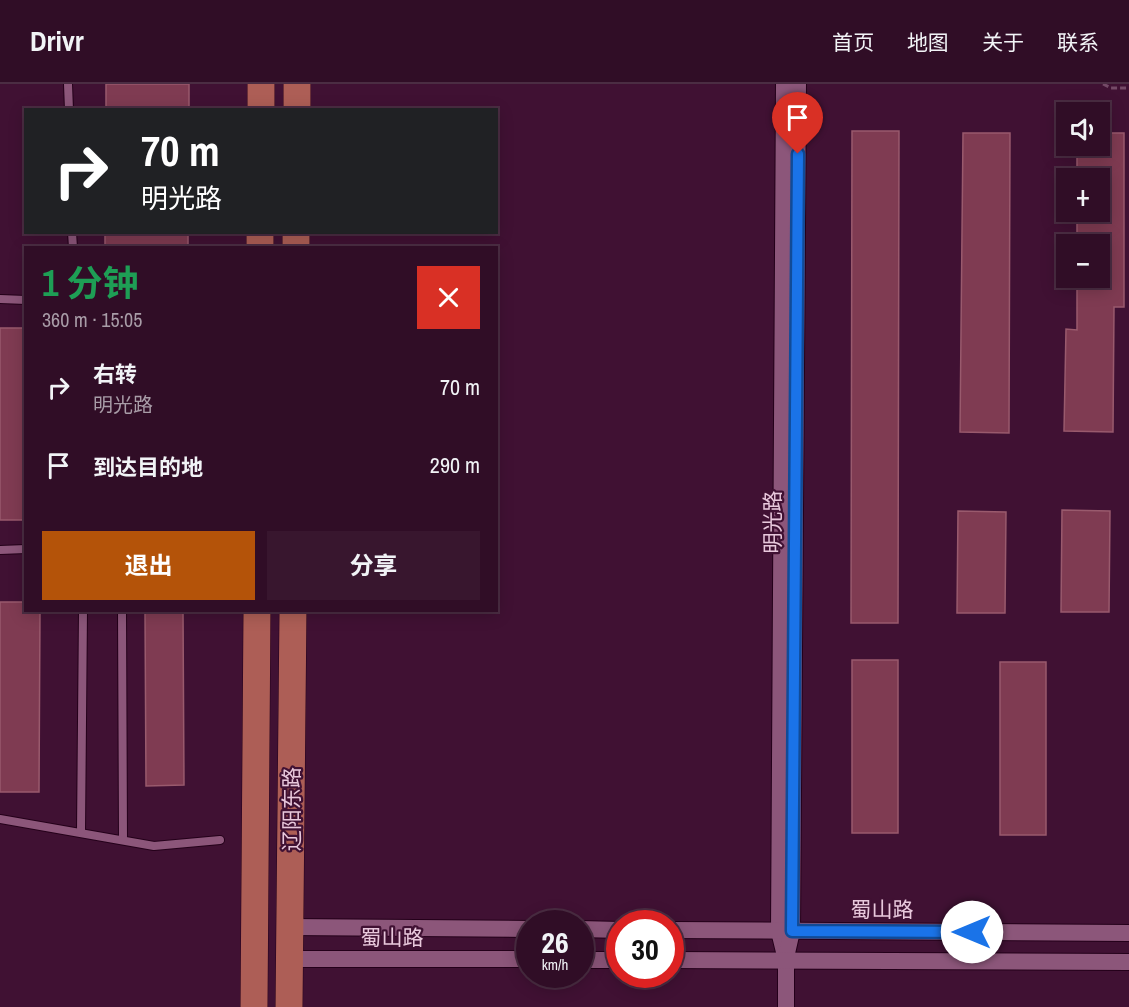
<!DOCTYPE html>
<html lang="zh">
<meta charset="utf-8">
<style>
:root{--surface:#300d26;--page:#38162e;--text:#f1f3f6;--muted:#a89ca7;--line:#4b2d43;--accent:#b45309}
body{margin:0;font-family:"Archivo Narrow","Noto Sans SC",sans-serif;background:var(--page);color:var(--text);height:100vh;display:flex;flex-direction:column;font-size:22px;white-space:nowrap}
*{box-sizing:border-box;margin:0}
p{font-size:20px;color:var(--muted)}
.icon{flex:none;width:33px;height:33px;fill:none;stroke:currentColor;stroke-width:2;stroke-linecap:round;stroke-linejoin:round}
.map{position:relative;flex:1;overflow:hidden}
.panel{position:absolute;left:24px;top:162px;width:474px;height:366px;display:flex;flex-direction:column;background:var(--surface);border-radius:0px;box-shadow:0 3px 15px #0003,0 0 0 2px var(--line)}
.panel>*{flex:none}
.top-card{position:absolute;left:24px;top:24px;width:474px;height:126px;border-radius:0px;box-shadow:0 3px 15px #0003,0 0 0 2px var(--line);background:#202124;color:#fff;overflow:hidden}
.controls{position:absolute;left:1056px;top:18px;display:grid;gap:12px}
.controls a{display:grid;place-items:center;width:54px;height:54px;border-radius:0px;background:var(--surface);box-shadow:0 3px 15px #0003,0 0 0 2px var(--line);font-size:30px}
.speed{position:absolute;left:516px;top:826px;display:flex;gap:12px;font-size:30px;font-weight:700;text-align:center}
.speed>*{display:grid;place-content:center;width:78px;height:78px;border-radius:50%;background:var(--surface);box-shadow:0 3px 15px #0003,0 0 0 2px var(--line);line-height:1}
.speed small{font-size:15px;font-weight:400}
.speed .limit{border:9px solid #d22;background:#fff;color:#111}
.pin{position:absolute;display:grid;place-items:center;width:51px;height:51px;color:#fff;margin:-62px -26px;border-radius:50% 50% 50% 0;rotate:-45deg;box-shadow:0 0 6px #0007}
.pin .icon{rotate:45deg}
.me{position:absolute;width:66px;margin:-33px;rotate:270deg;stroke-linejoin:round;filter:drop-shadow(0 0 4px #0008)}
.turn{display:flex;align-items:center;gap:21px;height:126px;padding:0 18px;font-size:27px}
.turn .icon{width:78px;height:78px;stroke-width:2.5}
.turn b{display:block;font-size:42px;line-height:51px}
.round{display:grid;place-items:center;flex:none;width:63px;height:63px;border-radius:0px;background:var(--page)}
.headline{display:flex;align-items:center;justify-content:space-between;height:102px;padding:0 18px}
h1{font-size:36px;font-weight:700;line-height:45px;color:#1e9e55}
.primary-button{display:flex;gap:12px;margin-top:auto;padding:12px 18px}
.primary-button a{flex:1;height:69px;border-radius:0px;background:var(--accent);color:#fff;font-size:24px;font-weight:700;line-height:69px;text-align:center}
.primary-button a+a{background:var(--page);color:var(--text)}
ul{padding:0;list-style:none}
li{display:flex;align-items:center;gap:18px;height:78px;padding:0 18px}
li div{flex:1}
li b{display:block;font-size:22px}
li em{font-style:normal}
header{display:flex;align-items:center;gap:36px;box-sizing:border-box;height:84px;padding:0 30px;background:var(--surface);border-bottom:2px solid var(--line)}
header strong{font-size:28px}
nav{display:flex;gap:33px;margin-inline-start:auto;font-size:21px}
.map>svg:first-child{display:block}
.building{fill:#7f3b52;stroke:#995a6d;stroke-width:1.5}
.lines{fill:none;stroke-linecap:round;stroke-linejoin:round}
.service-casing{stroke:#24001a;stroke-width:10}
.minor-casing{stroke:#24001a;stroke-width:18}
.primary-casing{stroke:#24001a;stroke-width:28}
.path{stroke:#744a67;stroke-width:3;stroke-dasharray:6 3;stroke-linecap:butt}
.service{stroke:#8c567a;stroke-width:8}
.minor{stroke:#8c567a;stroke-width:16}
.primary{stroke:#ad5e56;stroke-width:27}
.route-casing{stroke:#114b97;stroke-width:15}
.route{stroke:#1a73e8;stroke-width:10}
.labels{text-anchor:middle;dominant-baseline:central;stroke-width:4.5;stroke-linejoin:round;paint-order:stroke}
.street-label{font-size:21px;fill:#e8c8dc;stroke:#401133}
</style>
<header>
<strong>Drivr</strong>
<nav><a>首页</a><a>地图</a><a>关于</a><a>联系</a></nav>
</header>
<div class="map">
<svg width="1129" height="923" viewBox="0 0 1129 923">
<rect width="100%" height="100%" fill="#401133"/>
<g class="building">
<rect x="106" y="0" width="83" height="26"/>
<path d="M852 47H899L898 539H851Z"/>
<path d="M963 49H1010L1009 349 960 348Z"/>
<path d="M1100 49H1124V223H1114L1113 348 1064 347 1066 245 1077 246V194H1100V160H1077V128H1100V94H1077V62H1100Z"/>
<rect x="105" y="148" width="83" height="16"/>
<rect x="0" y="244" width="26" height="192"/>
<path d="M1062 426 1110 427 1109 528H1061Z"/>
<path d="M958 427 1006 428 1005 529H957Z"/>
<path d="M0 518H26V526H40L39 708H0Z"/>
<path d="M145 526H183L184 701 146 702Z"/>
<rect x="852" y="576" width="46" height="173"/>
<rect x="1000" y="578" width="46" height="173"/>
</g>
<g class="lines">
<g class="service-casing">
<g id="service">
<path d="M68 0 69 26"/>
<path d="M72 148 73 164"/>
<path d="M0 215 26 216"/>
<path d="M0 466 26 465"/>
<path d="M122 526 123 756"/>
<path d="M0 735 154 762 220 756"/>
<path d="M81 748 83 526"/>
</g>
</g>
<g class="minor-casing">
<g id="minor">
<path d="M784 0 779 847 786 876V923"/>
<path d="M290 843 530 845"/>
<path d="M580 845 620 846"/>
<path d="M670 846 1129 849"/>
<path d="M787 869 792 847 798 0"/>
<path d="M290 875H530"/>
<path d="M580 876H620"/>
<path d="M670 876 1129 878"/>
</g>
</g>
<g class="primary-casing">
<g id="primary">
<path d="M261 26V0"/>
<path d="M297 26V0"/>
<path d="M260 164V148"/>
<path d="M296 164V148"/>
<path d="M254 923 257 526"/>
<path d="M289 923 293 526"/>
</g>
</g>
<path class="path" d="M1103 0 1111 4H1129"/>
<use href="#service" class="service"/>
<use href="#minor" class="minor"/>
<use href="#primary" class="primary"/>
</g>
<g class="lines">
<g class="route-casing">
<path id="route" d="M798 70 792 847 972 848"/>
</g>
<use href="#route" class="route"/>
</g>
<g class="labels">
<g class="street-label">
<text transform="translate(772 438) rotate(-90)">明光路</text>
<text transform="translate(291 725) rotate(-90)">辽阳东路</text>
<text x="882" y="825">蜀山路</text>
<text x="392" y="853">蜀山路</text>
</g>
</g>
</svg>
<div class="controls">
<a><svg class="icon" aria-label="sound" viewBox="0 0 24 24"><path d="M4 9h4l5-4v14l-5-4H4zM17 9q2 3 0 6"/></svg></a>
<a>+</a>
<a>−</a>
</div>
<div class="speed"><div>26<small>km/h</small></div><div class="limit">30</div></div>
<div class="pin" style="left:798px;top:70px;background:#d93025"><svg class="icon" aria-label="arrive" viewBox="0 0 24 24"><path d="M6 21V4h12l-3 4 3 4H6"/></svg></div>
<svg class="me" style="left:972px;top:848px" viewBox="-20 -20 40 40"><circle r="19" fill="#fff"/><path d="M0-13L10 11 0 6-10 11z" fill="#1a73e8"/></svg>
<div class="top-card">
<div class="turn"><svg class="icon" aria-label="right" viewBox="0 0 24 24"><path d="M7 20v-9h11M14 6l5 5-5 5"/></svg><div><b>70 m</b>明光路</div></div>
</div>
<section class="panel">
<div class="headline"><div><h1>1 分钟</h1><p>360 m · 15:05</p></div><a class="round" style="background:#d93025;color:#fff"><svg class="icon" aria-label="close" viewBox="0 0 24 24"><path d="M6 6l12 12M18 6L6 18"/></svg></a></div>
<ul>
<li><svg class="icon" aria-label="right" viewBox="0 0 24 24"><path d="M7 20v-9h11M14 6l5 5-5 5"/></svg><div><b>右转</b><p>明光路</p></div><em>70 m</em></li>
<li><svg class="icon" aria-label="arrive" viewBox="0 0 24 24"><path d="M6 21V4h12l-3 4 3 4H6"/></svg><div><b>到达目的地</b></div><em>290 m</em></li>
</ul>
<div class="primary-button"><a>退出</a><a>分享</a></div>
</section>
</div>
